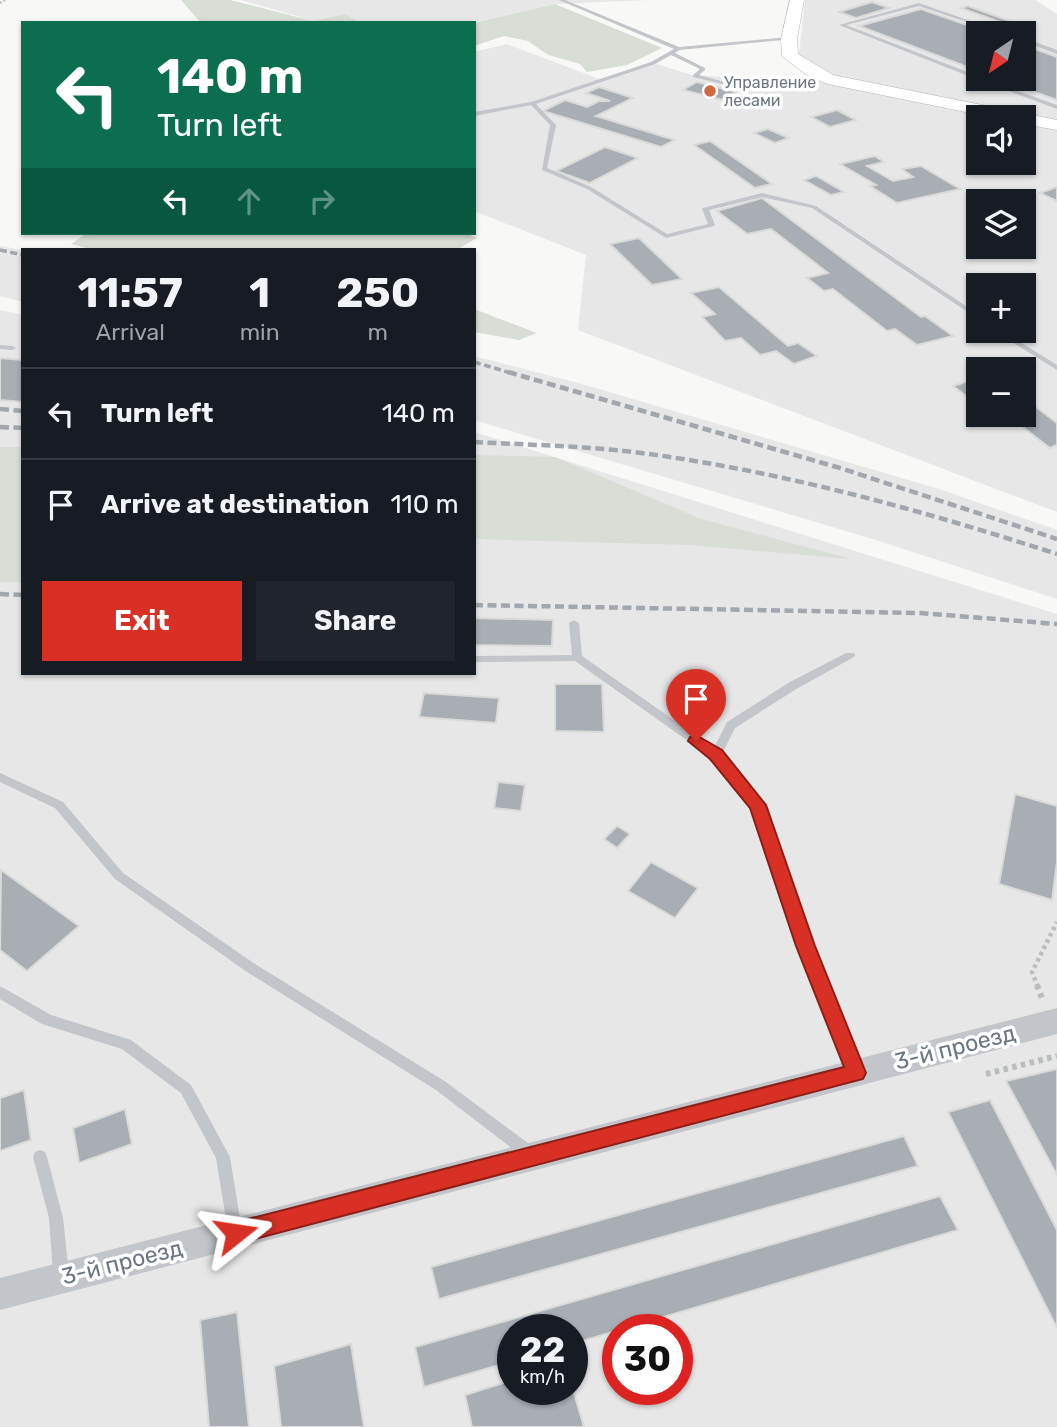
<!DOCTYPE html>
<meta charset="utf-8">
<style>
:root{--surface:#171b24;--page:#20242c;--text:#f1f3f6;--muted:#9ea1a6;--line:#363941;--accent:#d93025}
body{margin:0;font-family:Rubik,sans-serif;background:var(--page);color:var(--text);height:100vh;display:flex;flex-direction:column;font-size:26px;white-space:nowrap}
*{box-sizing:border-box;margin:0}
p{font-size:23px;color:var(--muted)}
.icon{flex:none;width:38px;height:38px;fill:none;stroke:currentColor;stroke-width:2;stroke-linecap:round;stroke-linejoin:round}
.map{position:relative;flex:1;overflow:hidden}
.sheet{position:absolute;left:21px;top:248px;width:455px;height:427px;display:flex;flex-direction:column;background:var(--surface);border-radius:0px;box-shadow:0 2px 5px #0004}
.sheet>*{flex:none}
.banner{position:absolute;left:21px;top:21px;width:455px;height:214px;border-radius:0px;box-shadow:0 2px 5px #0004;background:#0b6e4f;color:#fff;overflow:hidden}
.needle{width:46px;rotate:215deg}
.controls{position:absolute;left:966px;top:21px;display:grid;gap:14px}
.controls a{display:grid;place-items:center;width:70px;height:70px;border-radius:0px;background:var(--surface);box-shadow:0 2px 5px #0004;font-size:35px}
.speed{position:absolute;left:497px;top:1314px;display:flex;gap:14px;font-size:35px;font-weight:700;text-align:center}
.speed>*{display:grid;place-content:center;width:91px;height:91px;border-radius:50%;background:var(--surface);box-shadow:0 2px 5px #0004;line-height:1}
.speed small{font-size:18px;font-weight:400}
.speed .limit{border:10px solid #d22;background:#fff;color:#111}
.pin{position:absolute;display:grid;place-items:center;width:60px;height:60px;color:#fff;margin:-72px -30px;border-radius:50% 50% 50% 0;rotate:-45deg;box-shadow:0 0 7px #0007}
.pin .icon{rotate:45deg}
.me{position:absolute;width:77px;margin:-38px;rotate:75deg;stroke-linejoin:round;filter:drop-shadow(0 0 5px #0008)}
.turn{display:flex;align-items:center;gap:24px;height:147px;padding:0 21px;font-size:32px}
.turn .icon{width:91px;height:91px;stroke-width:2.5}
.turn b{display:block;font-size:49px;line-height:60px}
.lanes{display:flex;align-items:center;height:66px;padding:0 21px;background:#0003;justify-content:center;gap:35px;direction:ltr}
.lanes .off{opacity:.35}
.eta{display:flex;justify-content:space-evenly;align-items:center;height:119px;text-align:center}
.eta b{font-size:42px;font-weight:700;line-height:49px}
.primary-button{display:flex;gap:14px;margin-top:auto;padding:14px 21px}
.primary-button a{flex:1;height:80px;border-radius:0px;background:var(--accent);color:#fff;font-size:28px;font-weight:700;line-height:80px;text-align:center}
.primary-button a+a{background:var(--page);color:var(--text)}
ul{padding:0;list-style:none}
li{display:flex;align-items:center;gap:21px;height:91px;padding:0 21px;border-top:2px solid var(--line)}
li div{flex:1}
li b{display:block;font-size:26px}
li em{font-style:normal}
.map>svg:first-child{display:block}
.built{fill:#e6e7e6;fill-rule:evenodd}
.green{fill:#d8ddd6}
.building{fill:#a8aeb4;stroke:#dadad8;stroke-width:2}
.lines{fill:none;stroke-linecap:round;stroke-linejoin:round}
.secondary-casing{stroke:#b3b7bc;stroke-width:1}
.path-far2{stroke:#babdbf;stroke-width:2.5;stroke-dasharray:2 2;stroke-linecap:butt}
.path-far1{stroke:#babdbf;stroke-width:4.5;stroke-dasharray:3.5 3.5;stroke-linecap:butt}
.path{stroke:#babdbf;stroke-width:6;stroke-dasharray:4.5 4.5;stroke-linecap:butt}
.lane{fill:#c2c5c9;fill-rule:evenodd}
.street{fill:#c2c5c9;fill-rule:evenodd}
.secondary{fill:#fff;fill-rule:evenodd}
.rail-far1{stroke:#a2a7ad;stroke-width:3.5;stroke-dasharray:7 3.5;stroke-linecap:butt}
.rail{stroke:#a2a7ad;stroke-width:4.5;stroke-dasharray:9 4.5;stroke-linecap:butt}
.route{fill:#d93025;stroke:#8d1f18;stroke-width:2}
.poi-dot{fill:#d1693e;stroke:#fff;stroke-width:2.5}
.labels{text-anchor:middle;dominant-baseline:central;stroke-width:7;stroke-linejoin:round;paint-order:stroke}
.far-poi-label{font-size:16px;fill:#6b7784;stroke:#fff;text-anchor:start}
.near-street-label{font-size:23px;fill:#6b7784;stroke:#fff}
</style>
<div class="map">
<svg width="1057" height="1427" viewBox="0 0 1057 1427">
<rect width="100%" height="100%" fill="#f8f8f6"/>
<g class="built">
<path d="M241 0H648L555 4 474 23H361L345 14 314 21Z"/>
<path d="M805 0H1035L1057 14V512L578 330 586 255 474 211V52L507 44 602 80 653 63 695 76 827 79 799 54ZM978 33H1024V79H978ZM978 117H1024V163H978ZM978 201H1024V247H978ZM978 285H1024V331H978ZM978 369H1024V415H978Z"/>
<path d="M0 246 23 250V302L0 296Z"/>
<path d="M0 310 23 315V674H474V432L1057 614V1022L0 1296Z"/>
<path d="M474 356 582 384 939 489 1057 530V599L876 540 474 420Z"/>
<path d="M1057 1024V1427H0V1299ZM513 1330H572V1390H513ZM618 1330H677V1390H618Z"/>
</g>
<g class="green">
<path d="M181 0H230L313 21 345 14 361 23H201Z"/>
<path d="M555 4 662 48 627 65 587 72 580 64 548 55 528 41 504 36 474 46V23Z"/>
<path d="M87 233H464L477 238 456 250H95L71 244Z"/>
<path d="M474 309 537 333 519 340 474 332Z"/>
<rect x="0" y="447" width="23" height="135"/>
<path d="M474 455 555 457 701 519 851 559 690 545 474 539Z"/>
</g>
<g class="building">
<path d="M872 2 889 8 856 18 839 12Z"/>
<path d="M968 6 1018 24 1011 26 961 8Z"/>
<path d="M921 9 990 33H978V71L859 26Z"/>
<path d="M1024 45 1057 57V100L999 79H1024Z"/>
<path d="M697 82 736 92 723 100 683 90Z"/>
<path d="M599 87 633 98 596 116 675 140 661 147 543 111 565 100 587 107 599 101H610L586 93Z"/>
<path d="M837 110 856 120 830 127 811 117Z"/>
<path d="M768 129 789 138 775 143 754 133Z"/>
<path d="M710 141 772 184 755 188 694 145Z"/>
<path d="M605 147 638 158 590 183 556 171Z"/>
<path d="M875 156 884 162 867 166 893 181 913 177 902 169 921 166 960 189 897 203 870 186 876 185 840 164Z"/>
<path d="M816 176 844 192 831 195 804 180Z"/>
<path d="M1057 187V201L1040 193Z"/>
<path d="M762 198 921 317 925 316 953 336 917 345 895 329 887 331 833 289 824 291 807 278 828 273 771 229 747 234 717 211Z"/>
<path d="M639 238 682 279 652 285 610 244Z"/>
<path d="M719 287 788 346 798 343 817 356 794 364 776 351 760 355 741 338 725 341 702 317 715 314 691 293Z"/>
<path d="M0 358 23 360V402L0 400Z"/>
<path d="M978 378V401L974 402 953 386Z"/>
<path d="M1024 398 1057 423V445L1050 448 1007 415H1024Z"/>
<path d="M474 618 553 620 552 646 474 645Z"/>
<path d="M555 684H602L604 732 555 731Z"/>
<path d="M424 693 499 698 496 723 419 717Z"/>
<path d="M498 782 525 785 521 811 494 808Z"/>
<path d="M1015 794 1057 806V862L1052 900 999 884Z"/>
<path d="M617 826 630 834 617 848 604 839Z"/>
<path d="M651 862 698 888 675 918 628 891Z"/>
<path d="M1 870 79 926 27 971 0 950Z"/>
<path d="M1057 1069V1175L1006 1081Z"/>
<path d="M24 1090 31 1140 0 1151V1098Z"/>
<path d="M990 1100 1057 1230V1328L948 1112Z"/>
<path d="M125 1109 132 1144 79 1163 73 1128Z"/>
<path d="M904 1136 918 1166 439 1299 431 1267Z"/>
<path d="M940 1196 958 1230 572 1344V1330H513V1361L424 1387 415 1347Z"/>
<path d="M237 1312 249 1427H209L200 1320Z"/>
<path d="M351 1344 364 1427H281L274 1366Z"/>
<path d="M513 1380V1390H572V1386L584 1427H472L465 1395Z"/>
</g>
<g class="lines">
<g class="secondary-casing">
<path id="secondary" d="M790 0H804L797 39 798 54 833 75 1057 120V130L1024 124V117H990L828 84 808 76 782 56 781 39Z"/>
</g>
<path class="path-far2" d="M0 3 5 0"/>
<path class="path-far1" d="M1038 987 1032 972 1057 922"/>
<g class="path">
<path d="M1037 985 1043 1001"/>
<path d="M986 1074 1057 1056"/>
</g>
<g class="lane">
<path d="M559 0H565L679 47 789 37 792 39 679 50 675 53 705 68V70L699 75 735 85V87L693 77V75L700 69 671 55 655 64 536 104 556 125 547 168 591 187 667 234 708 224 702 209 703 208 762 193 816 206 978 314V319L812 208 762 197 709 210 715 225 714 226 666 238 587 189 542 170 550 125 531 105 474 116V112L531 102 651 62 674 49Z"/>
<path d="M919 3 1005 33H999L919 6 846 25 978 76V79H985L1057 105V109L976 79 839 25Z"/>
<path d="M1024 38 1057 50V54L1024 42Z"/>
<path d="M994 331H1003L1057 365V370Z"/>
<path d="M0 345 12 346 16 348 12 350 0 349Z"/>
<path d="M574 620 579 623 582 656 714 748 727 722 790 682 846 653H854L855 655 854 657 798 688 735 728 722 754 763 805 811 946 863 1073 861 1077 856 1079 851 1077 849 1073 799 946 752 807 712 758 575 661 474 662V656L572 655 569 623Z"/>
<path d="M0 773 63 802 123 873 255 964 446 1082 536 1149 538 1154 536 1159 531 1161 526 1159 436 1090 247 972 115 879 55 808 0 782Z"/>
<path d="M0 986 51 1015 131 1040 191 1085 230 1157 242 1231 240 1236 235 1238 230 1236 228 1231 216 1158 181 1093 122 1049 42 1024 0 999Z"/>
<path d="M40 1150 45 1152 47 1157 63 1218 69 1274 66 1279 61 1282 56 1279 53 1274 49 1218 33 1157 35 1152Z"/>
</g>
<path class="street" d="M1057 1008V1034L0 1310V1278Z"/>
<use href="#secondary" class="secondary"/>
<g class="rail-far1">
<path d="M0 250 23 255"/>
<path d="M474 362 514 374"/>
</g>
<g class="rail">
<path d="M508 372 840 468 1057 539"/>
<path d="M0 409 23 411"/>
<path d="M0 427 23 428"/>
<path d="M474 442C532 445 591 446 649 454 788 473 924 511 1057 554"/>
<path d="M0 594 23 595"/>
<path d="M474 605 920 613 1057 624"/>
</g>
</g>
<path class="route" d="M696 735 722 750 766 805 815 946 866 1073 863 1079 236 1244 228 1241 225 1233 228 1225 236 1222 844 1067 796 946 750 808 710 759 688 741 690 737Z"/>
<circle class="poi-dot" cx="710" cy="91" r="7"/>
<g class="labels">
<g class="far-poi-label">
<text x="724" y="82">Управление<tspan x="724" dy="18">лесами</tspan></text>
</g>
<g class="near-street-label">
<text transform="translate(955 1047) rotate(-14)">3-й проезд</text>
<text transform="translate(122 1262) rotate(-14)">3-й проезд</text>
</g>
</g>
</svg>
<div class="controls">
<a><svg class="needle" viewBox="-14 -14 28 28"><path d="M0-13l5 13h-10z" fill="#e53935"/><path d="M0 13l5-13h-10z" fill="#9ea1a6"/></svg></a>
<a><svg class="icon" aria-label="sound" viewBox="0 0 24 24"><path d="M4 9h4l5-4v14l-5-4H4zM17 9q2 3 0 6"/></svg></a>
<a><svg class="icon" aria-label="layers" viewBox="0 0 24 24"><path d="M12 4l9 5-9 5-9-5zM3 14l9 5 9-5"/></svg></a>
<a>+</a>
<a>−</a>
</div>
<div class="speed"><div>22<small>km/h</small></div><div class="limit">30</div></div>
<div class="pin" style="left:696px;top:741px;background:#d93025"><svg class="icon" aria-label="arrive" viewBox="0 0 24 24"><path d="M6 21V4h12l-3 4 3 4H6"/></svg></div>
<svg class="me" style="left:236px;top:1233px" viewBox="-20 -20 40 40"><path d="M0-17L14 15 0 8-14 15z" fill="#d93025" stroke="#fff" stroke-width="4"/></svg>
<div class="banner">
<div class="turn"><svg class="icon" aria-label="left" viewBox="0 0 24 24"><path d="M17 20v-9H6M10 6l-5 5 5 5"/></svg><div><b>140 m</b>Turn left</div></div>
<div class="lanes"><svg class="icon" aria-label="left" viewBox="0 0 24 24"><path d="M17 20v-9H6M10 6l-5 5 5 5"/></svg><svg class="icon off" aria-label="ahead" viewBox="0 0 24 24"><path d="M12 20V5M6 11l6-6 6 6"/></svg><svg class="icon off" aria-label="right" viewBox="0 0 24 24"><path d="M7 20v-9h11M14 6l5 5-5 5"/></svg></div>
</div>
<section class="sheet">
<div class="eta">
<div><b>11:57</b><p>Arrival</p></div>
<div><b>1</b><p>min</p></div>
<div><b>250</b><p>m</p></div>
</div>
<ul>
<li><svg class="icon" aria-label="left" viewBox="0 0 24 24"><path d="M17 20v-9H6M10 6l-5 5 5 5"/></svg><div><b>Turn left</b></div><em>140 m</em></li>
<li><svg class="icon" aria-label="arrive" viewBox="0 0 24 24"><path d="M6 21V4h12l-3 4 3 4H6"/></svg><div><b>Arrive at destination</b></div><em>110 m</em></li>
</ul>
<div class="primary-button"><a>Exit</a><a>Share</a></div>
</section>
</div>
